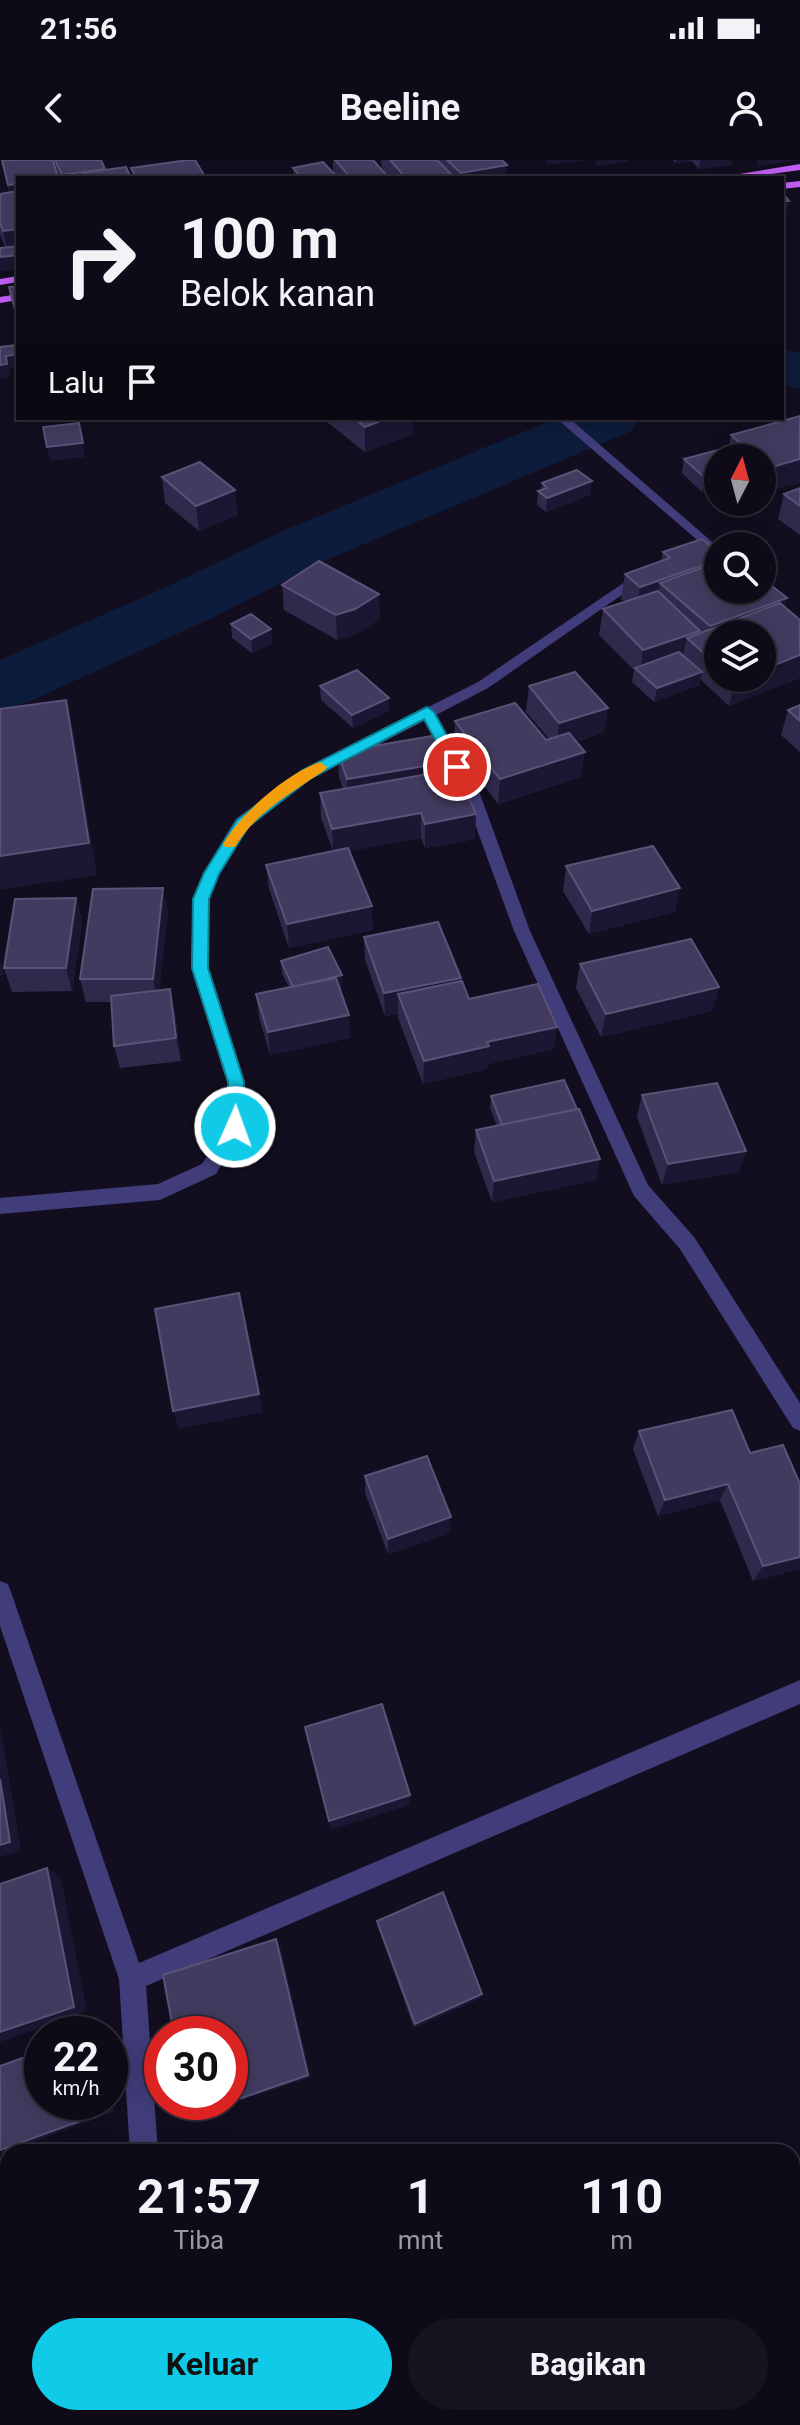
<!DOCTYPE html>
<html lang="id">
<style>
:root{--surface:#0e0a17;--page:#171320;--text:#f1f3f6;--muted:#9b9aa1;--line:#2e2b36;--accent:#10cae7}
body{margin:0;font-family:Roboto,sans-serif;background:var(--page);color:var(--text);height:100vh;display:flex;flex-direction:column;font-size:30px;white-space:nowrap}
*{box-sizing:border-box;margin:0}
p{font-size:26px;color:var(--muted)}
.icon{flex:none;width:44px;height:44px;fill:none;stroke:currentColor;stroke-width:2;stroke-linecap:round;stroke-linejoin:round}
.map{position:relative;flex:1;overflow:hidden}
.drawer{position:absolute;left:0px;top:1984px;width:800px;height:282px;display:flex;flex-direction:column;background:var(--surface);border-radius:24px 24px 0 0;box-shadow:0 4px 20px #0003,0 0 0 2px var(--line)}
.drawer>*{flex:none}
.hud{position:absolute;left:16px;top:16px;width:768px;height:244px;border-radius:0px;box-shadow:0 4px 20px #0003,0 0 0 2px var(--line);background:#0e0a17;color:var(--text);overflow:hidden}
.needle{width:52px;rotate:6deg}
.buttons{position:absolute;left:704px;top:284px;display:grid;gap:16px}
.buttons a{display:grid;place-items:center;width:72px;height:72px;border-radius:50%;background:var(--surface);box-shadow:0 4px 20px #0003,0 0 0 2px var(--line);font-size:40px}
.speed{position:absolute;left:24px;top:1856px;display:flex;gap:16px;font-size:40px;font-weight:700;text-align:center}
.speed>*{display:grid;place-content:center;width:104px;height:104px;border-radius:50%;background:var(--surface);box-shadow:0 4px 20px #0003,0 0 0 2px var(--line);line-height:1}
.speed small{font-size:20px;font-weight:400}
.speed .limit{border:12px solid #d22;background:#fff;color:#111}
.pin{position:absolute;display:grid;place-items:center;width:68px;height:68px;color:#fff;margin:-34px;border:4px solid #fff;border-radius:50%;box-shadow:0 2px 8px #0007}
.me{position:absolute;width:88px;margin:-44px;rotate:2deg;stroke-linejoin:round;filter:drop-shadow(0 0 6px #0008)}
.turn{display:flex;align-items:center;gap:28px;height:168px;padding:0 32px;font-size:36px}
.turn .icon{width:104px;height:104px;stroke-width:2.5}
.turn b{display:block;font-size:56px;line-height:68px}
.then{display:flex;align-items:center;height:76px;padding:0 32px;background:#0003;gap:16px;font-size:30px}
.eta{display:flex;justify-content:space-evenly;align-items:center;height:136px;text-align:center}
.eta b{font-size:48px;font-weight:700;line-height:56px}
.action{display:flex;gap:16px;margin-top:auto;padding:16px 32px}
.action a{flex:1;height:92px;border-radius:48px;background:var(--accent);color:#111;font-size:32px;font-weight:700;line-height:92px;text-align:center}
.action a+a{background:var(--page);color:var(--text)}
.status{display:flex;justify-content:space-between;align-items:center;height:56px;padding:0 40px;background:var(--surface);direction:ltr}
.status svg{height:22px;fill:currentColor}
header{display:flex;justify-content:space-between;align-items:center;height:104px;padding:0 32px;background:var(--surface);font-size:36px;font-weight:700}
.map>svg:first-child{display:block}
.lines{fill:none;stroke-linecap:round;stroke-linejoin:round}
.river{fill:#0d1c3a;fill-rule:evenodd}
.minor{fill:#413d7b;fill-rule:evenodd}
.primary{fill:#c15ff4;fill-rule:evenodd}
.wall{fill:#31294c;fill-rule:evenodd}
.shaded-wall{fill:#1d1632}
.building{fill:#423b5f;stroke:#5a5278;stroke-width:2}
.route{fill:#10cae7;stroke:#0a8396;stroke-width:2}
.slow{fill:#f59e0b}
</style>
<div class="status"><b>21:56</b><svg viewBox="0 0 49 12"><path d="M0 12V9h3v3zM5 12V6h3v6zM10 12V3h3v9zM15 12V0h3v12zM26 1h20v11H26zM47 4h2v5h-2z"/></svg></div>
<header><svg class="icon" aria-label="back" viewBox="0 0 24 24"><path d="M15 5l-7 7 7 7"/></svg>Beeline<svg class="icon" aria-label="person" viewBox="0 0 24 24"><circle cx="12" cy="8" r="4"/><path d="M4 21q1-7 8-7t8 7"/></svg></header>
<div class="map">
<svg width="800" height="2265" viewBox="0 0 800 2265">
<rect width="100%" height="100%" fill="#120e1f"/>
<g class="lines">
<g class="river">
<path d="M782 189 800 193V229L782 225Z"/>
<path d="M557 258H640L632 271 331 398 214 457 26 543 0 550V500L166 427 285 370Z"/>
</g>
<g class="minor">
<path d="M556 258H569L718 387V398Z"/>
<path d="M644 409 651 413 649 416 488 528 436 555 480 634 530 771 648 1025 694 1077 800 1243V1271L793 1268 680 1089 634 1036 514 771 464 634 424 561 311 619 248 667 220 713 209 739V808L245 922 244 967 216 1014 160 1040 0 1054V1038L158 1024 202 1004 226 966 227 922 191 808 193 739 204 713 236 659 301 611 478 522Z"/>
<path d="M0 1421 8 1424 11 1432 139 1803 800 1520V1544L146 1826 158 1992H130L119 1819 0 1466Z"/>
<path d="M8 2198V2229L0 2233V2202Z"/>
</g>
<g class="primary">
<path d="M800 4V10L743 18H715Z"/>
<path d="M800 21V27L782 29V23Z"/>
<path d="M18 116V122L0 125V119Z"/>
<path d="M18 134V140L0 143V137Z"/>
</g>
</g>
<g class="wall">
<path d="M1 0 18 18V109L0 111V88L5 87 0 74V34L9 32Z"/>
<path d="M55 0 105 9 106 10 131 18H60L57 12Z"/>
<path d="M333 0H373L382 10 381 0H502L506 18H294L293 8 333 13Z"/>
<path d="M673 0H732V5L699 9 692 1 676 3Z"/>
<path d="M800 256 763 333 762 332V298H718V327L702 332 682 313 684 299 729 287 731 275Z"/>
<path d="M322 258H413V274L365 292Z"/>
<path d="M162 317 238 355 199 371 165 343Z"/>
<path d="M542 323 590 335 546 352 537 345 538 331 541 330Z"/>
<path d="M800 328V375L778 359 784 334Z"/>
<path d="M663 392 718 430 787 438 784 447 800 460V518L729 546 700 519 699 525 654 542 632 522 634 510 599 475 603 449 625 442 621 439 625 414 661 401ZM718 474 762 518H718Z"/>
<path d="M282 425 380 459 356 474 337 480 284 450Z"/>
<path d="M231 464 273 483 252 493 232 478Z"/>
<path d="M320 526 389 551 353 568 321 540Z"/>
<path d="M529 526 604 572 576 582 581 617 498 644 454 586 455 561 546 580 549 579 526 552Z"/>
<path d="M800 545V592L781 575 788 550Z"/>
<path d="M338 592 449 602 448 610 475 679 425 688 421 678 349 691 373 770 289 788 269 729 266 705 333 691 321 658 320 633 343 629 339 617Z"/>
<path d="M566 706 680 728 675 752 589 774 563 731Z"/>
<path d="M76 738 82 762 72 831 12 832 4 808Z"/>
<path d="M168 752 159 830 175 852 181 901 120 908 114 886 111 842H86L80 819Z"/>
<path d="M364 777 461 818V821L469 839 554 889 488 904 487 909 423 924 398 858V854L385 856 365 800Z"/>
<path d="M281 801 342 828 340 829 350 878 270 895 259 857 256 834 289 827 282 814Z"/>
<path d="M580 804 719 827 712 851 601 877 576 828Z"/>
<path d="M642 935 746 991 739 1012 662 1025 637 957Z"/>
<path d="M491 936 600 999 596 1020 492 1042 474 992 476 970 497 966 490 948Z"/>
<path d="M639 1271 750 1293 800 1324V1409L753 1421 720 1340 658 1356 633 1289Z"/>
<path d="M365 1316 450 1373 388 1394 365 1333Z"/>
<path d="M377 1761 480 1838 414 1868 378 1767Z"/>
<path d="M235 2258H337L340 2265H222Z"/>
<path d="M469 2258H605L608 2265H471Z"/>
<path d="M706 2258H792L800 2265H709Z"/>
</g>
<g class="shaded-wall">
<path d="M547 0H590L547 5Z"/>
<path d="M597 0H628V2L596 6Z"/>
<path d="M676 0H692L676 3Z"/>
<path d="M700 0H732V5L699 9Z"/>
<path d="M758 0H798L757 6Z"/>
<path d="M507 5 506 18H461V13Z"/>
<path d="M105 9 107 18 82 13 83 18H63L62 15Z"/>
<path d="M451 14V18H430Z"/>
<path d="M18 24V49H13L8 25Z"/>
<path d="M782 41H789L787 54H782Z"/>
<path d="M18 69V94L8 95 3 71Z"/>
<path d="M18 95V109L0 111V97Z"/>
<path d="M16 185 18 195V208L9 209 10 217 0 219V205Z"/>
<path d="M388 258H413V274L365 292V267Z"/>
<path d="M455 258H473L455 263Z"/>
<path d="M83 283 85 297 50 301 47 287Z"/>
<path d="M800 299V323L763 333 769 308Z"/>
<path d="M718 314V327L702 332 705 318Z"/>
<path d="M592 321 590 335 546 352 547 338Z"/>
<path d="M235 330 238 355 199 371 196 346Z"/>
<path d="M718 400V424L660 423 656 445 636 453 640 427Z"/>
<path d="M379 434 380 459 356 474 337 480 336 455Z"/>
<path d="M787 438 780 463 704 492 710 466Z"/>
<path d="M271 469 273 483 252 493 251 479Z"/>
<path d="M700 471 696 487 687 478 682 500 640 513 643 490Z"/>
<path d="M800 495V518L729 546 735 521 742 518H762V510Z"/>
<path d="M702 512 699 525 654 542 657 528Z"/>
<path d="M389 538V551L353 568 352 555Z"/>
<path d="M66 540 74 573 97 715 0 730V696Z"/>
<path d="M608 548 604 572 556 588 559 563Z"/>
<path d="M585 592 581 617 498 644 500 619Z"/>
<path d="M449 602 448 627 348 644 347 619Z"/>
<path d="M421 653V678L333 694 332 669Z"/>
<path d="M476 654 475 679 425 688V664Z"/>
<path d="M163 728 168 752 158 842 153 819Z"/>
<path d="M680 728 675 752 589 774 592 751Z"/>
<path d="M76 738 82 762 72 831 66 808Z"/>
<path d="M372 746 373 770 289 788 287 764Z"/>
<path d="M0 799 4 815 0 816Z"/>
<path d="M342 815V828L295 842 294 829Z"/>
<path d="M461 818 459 842 398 834V854L385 856 384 833Z"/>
<path d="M719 827 712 851 601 877 606 854Z"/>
<path d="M170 829 175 852 181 901 176 878Z"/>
<path d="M349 855 350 878 270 895 268 872Z"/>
<path d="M557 867 554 889 488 904 487 909 423 924 424 901 487 882Z"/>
<path d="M746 991 739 1012 662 1025 668 1004Z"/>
<path d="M600 999 596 1020 492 1042 494 1021Z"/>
<path d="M259 1234 263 1252 179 1269 173 1251Z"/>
<path d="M728 1324 720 1340 658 1356 665 1340Z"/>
<path d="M451 1357 450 1373 388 1394V1379Z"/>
<path d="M800 1397V1409L753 1421 763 1406Z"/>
<path d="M0 1566 21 1690 0 1697Z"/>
<path d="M410 1635 409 1645 331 1670 329 1661Z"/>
<path d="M47 1708 61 1718 87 1851 0 1882V1872Z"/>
<path d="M276 1779 280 1785 311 1917 196 1955H190Z"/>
<path d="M482 1834 480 1838 414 1868 415 1864Z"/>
<path d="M110 1932 114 1952 0 1994V1990L103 1942H110Z"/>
<path d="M0 2054 8 2097V2114L0 2117Z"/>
<path d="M329 2258H337L340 2265H332Z"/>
</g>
<g class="building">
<path d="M2 0H53L58 18H18V24L8 25Z"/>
<path d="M55 0H101L105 9 62 15Z"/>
<path d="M188 0H195L204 15 186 18H136L131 8Z"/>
<path d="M335 0H373L389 18H351Z"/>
<path d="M390 0H437L451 14 430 18H406Z"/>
<path d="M447 0H502L507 5 461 13Z"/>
<path d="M323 2 338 18H302L293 8Z"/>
<path d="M126 7 131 18H84L82 13Z"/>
<path d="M18 31V69L3 71 0 63V34Z"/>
<path d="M782 32 789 41H782Z"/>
<path d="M18 86V95L0 97V88Z"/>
<path d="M18 126V161L9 127Z"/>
<path d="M16 185 18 194 6 196 7 204 0 205V187Z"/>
<path d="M800 256V299L769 308 762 302V298H757L731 275Z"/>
<path d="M354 258H388L365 267Z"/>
<path d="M79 263 83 283 47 287 43 267Z"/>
<path d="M729 287 742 298H718V314L705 318 684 299Z"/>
<path d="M200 302 235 330 196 346 162 317Z"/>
<path d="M577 310 592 321 547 338 538 331 547 328 542 323Z"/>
<path d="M800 328V346L784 334Z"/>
<path d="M702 379 718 392V400L640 427 625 414 670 398 663 392Z"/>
<path d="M319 401 379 434 355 449 336 455 282 425Z"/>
<path d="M718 402V430H762V418L787 438 710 466 660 423Z"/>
<path d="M658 431 700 471 643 490 603 449Z"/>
<path d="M780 443 800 460V495L762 510V474H718V506L687 478Z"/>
<path d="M251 454 271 469 251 479 231 464Z"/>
<path d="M679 492 702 512 657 528 635 508Z"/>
<path d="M357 510 389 538 352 555 320 526Z"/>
<path d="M575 512 608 548 559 563 529 526Z"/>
<path d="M66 540 89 683 0 696V549Z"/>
<path d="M515 543 546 580 569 573 585 592 500 619 455 561Z"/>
<path d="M800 545V561L788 550Z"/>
<path d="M437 575 449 602 347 619 338 592Z"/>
<path d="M456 609 476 654 425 664 421 653 332 669 320 633Z"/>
<path d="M653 686 680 728 592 751 566 706Z"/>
<path d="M348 688 372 746 287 764 266 705Z"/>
<path d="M163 728 153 819H80L93 729Z"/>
<path d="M76 738 66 808H4L15 739Z"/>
<path d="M438 762 461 818 384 833 364 777Z"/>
<path d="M691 779 719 827 606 854 580 804Z"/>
<path d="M328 787 342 815 293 827 281 801Z"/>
<path d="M336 818 349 855 268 872 256 834Z"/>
<path d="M462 821 469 839 538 824 557 867 487 882 489 886 424 901 398 834Z"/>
<path d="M170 829 176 878 114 886 111 836Z"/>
<path d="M564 920 577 949 502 965 491 936Z"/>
<path d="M717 923 746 991 668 1004 642 935Z"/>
<path d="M579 949 600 999 494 1021 476 970Z"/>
<path d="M239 1133 259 1234 173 1251 155 1149Z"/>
<path d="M732 1250 750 1293 783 1285 800 1324V1397L763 1406 728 1324 665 1340 639 1271Z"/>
<path d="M427 1296 451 1357 388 1379 365 1316Z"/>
<path d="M382 1544 410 1635 329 1661 305 1567Z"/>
<path d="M0 1619 10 1682 0 1685Z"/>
<path d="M47 1708 74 1847 0 1872V1724Z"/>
<path d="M443 1732 482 1834 415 1864 377 1761Z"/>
<path d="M276 1779 308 1915 230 1942V1874H174L163 1815Z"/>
<path d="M42 1891V1942H103L105 1952 0 1990V1906Z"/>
<path d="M187 1942H229L190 1955Z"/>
<path d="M0 2095 4 2115 0 2117Z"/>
<path d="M792 2122 800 2139V2265H716L713 2258H792Z"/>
<path d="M251 2258H329L332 2265H239Z"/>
<path d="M486 2258H605L608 2265H476Z"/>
</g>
<path class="route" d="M427 547 434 552 464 607 462 610H452L424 559 311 618 248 667 219 714 209 739 208 808 244 922 243 967 235 974 229 972 228 922 192 808 193 739 204 713 237 660 301 611Z"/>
<path class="slow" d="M320 602 327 607 325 610C291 633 256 652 235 687H225L223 684C241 653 286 614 320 602Z"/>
</svg>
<div class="buttons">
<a><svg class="needle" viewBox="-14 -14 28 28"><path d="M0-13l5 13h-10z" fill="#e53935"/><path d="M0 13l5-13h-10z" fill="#9b9aa1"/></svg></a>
<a><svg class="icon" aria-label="search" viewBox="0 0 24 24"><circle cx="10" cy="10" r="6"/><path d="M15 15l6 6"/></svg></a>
<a><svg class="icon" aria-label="layers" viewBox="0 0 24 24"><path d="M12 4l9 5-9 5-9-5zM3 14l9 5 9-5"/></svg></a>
</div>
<div class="speed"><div>22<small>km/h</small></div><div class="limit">30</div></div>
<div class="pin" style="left:457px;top:607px;background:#d93025"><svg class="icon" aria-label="arrive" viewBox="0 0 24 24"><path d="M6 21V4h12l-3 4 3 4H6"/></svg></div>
<svg class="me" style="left:235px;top:967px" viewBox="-20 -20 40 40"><circle r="17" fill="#10cae7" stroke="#fff" stroke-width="3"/><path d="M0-11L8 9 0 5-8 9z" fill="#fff"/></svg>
<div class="hud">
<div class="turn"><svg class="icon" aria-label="right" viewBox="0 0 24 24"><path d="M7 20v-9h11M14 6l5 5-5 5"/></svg><div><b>100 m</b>Belok kanan</div></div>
<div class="then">Lalu<svg class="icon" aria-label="arrive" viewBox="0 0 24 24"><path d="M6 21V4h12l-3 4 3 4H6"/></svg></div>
</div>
<section class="drawer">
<div class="eta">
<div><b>21:57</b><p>Tiba</p></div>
<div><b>1</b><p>mnt</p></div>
<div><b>110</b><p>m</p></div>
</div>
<div class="action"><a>Keluar</a><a>Bagikan</a></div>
</section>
</div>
